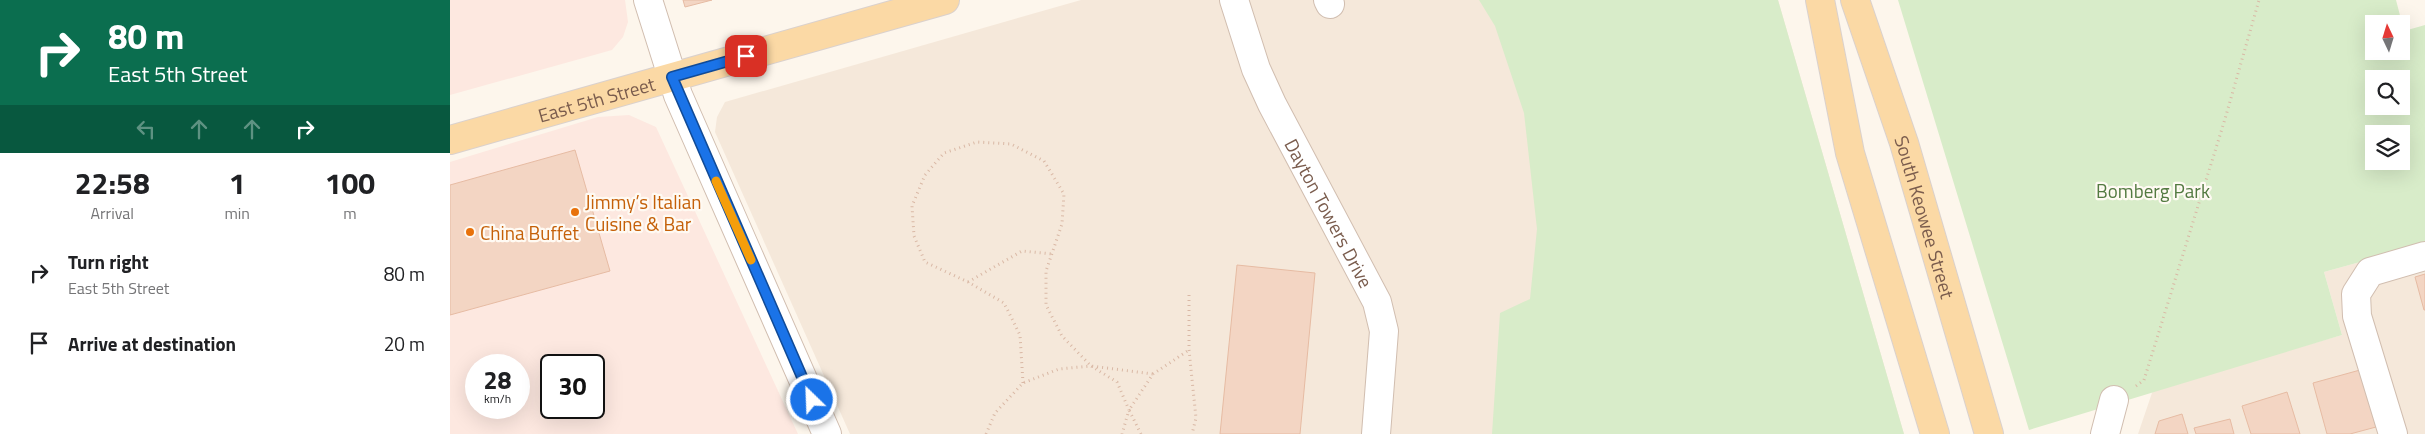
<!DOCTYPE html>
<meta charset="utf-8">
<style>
:root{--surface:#fff;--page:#f6f6f6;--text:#202124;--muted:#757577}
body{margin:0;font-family:"Titillium Web",sans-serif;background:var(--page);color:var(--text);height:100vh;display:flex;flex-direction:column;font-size:19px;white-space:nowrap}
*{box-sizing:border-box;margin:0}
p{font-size:16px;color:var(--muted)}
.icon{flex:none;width:28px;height:28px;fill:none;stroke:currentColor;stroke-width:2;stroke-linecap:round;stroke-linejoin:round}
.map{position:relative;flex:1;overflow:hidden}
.side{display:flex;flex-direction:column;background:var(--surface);width:450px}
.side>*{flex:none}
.top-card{background:#0b6e4f;color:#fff;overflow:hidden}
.needle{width:32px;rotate:356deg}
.controls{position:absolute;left:1915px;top:15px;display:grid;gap:10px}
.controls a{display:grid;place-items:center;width:45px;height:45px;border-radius:0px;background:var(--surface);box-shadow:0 5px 20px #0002;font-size:25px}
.speed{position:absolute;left:15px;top:354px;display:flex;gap:10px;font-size:25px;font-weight:700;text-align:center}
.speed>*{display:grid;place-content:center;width:65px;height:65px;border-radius:50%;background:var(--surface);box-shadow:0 5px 20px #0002;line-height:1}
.speed small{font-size:12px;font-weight:400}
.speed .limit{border:2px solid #111;border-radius:8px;background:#fff;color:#111}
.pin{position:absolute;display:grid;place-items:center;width:42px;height:42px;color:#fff;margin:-21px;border-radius:10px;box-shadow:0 2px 8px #0006}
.me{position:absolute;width:55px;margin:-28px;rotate:336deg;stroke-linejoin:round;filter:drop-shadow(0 0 4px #0008)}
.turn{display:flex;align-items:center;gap:18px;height:105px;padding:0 25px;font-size:22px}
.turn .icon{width:65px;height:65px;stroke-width:2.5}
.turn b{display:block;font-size:35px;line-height:42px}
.lanes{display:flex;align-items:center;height:48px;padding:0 25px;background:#0003;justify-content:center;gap:25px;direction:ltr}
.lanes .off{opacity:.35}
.eta{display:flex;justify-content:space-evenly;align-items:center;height:85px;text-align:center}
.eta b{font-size:30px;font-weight:700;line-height:35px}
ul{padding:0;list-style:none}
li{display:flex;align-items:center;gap:15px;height:70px;padding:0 25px}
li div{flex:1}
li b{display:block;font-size:19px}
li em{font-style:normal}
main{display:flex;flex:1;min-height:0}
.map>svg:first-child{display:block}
.residential{fill:#f5e8da}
.commercial{fill:#fde8e0;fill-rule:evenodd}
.green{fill:#d8ecc9;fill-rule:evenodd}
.building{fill:#f3d5c3;stroke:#e6bba3}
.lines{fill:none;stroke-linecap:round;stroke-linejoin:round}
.minor-casing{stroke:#d1beb0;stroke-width:30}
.major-casing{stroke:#dad1cd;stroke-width:30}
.path{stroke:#d9b8a5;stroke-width:3;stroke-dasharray:1 4;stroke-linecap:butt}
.minor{stroke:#fff;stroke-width:28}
.major{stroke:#fbd9a5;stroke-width:28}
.route-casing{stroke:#114b97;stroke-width:12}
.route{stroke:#1a73e8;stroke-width:9}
.slow{stroke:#f59e0b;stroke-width:9}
.food-dot{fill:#e8710a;stroke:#fffaf3;stroke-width:2}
.labels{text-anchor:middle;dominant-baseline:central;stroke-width:4.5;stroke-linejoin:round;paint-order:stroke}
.street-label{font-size:19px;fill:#7a5c4d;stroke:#fffaf3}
.park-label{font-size:19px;fill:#537a41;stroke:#fffaf3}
.food-label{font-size:19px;fill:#c56008;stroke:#fffaf3;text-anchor:start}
</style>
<main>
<section class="side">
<div class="top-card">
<div class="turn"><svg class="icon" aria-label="right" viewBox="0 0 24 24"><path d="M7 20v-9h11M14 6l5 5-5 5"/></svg><div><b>80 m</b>East 5th Street</div></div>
<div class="lanes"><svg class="icon off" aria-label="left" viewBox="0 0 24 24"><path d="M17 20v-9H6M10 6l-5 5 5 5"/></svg><svg class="icon off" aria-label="ahead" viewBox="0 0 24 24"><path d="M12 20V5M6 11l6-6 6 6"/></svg><svg class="icon off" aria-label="ahead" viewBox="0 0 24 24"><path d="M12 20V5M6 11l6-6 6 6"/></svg><svg class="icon" aria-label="right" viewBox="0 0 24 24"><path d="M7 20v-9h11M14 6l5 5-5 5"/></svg></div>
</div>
<div class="eta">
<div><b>22:58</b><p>Arrival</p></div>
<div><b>1</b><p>min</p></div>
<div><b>100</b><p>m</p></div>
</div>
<ul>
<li><svg class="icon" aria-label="right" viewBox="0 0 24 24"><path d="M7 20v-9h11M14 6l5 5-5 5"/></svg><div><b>Turn right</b><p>East 5th Street</p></div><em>80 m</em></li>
<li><svg class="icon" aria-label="arrive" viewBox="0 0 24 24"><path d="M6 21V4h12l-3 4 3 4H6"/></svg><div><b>Arrive at destination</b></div><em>20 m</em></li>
</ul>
</section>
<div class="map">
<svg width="1975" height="434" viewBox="0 0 1975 434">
<rect width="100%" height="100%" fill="#fdf6ec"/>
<g class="residential">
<path d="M631 0H1328L1454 434H400L265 132 267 117 275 102Z"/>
<path d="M1975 244V434H1688L1703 390 1892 335 1874 272Z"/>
</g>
<g class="commercial">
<path d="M0 0H175L178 22 173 37 162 50 0 95Z"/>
<path d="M179 115 206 127 348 434H0V162L148 117ZM26 365H69V408H26ZM101 365H144V408H101Z"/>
</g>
<g class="green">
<path d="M1029 0H1328L1454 434H1042L1050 313 1080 299 1087 229 1074 113 1045 26Z"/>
<path d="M1448 0H1946L1954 31 1975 25V244L1874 272 1892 335 1579 430ZM1924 24H1951V51H1924ZM1924 79H1951V106H1924ZM1924 134H1951V161H1924Z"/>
</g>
<g class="building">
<path d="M233 0H262L235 7Z"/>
<path d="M125 150 160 271 0 315V185Z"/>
<path d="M787 265 865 273 850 434H770Z"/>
<path d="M1975 274V310H1974L1965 277Z"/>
<path d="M1910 370 1926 427 1900 434H1877L1863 383Z"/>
<path d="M1837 392 1850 434H1801L1792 406Z"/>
<path d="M1732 414 1738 434H1705L1709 421Z"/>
<path d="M1780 419 1784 434H1746L1744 428Z"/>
</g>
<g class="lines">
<g class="minor-casing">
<g id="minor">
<path d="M198 0 228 95 377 434"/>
<path id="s1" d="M784 0 806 69 822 104 927 302 934 331 926 434"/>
<path d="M878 0 880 4"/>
<path d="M1655 434 1664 400"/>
<path d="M1943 434 1907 316 1906 294 1920 272 1975 256"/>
</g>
</g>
<g class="major-casing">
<g id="major">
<path d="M1370 0 1400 153 1485 434"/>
<path id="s2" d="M1405 0 1454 143 1539 434"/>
<path id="s3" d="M0 140 495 0"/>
</g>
</g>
<g class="path">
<path d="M518 282 572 251 602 254"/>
<path d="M739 295V350L746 418 742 434"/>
<path d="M573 383 570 335 554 303 518 282 475 262 464 236 462 206 475 175 494 153 527 142 561 144 594 161 614 194 612 224 596 271V305L612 336 641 366 703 374"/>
<path d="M1686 386 1694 380 1775 119 1809 0"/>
<path d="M536 434 545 413 573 383 609 369 641 366 667 382 679 410 672 434"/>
<path d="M691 434 679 410 703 374 739 350"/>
</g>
<use href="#minor" class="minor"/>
<use href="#major" class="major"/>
</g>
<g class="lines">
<g class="route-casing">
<path id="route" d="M296 56 222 77 362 400"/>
</g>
<use href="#route" class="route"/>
<path class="slow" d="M266 181 301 260"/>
</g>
<g class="food-dot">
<circle cx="125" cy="212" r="5"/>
<circle cx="20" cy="232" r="5"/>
</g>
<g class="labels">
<g class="street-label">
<text stroke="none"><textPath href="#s3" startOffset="152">East 5th Street</textPath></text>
<text stroke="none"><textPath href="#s1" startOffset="234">Dayton Towers Drive</textPath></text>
<text stroke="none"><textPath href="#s2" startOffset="228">South Keowee Street</textPath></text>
</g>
<g class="park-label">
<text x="1703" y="190">Bomberg Park</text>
</g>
<g class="food-label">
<text x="135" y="201">Jimmy’s Italian<tspan x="135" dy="22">Cuisine &amp; Bar</tspan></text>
<text x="30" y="232">China Buffet</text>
</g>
</g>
</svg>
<div class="controls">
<a><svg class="needle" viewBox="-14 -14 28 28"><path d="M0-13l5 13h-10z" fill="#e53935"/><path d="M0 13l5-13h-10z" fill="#757577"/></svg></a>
<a><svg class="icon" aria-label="search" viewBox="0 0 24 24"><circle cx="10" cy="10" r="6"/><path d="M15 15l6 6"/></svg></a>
<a><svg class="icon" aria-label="layers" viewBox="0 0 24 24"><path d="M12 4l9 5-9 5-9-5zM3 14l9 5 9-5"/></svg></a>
</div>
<div class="speed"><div>28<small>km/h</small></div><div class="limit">30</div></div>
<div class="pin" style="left:296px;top:56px;background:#d93025"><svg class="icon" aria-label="arrive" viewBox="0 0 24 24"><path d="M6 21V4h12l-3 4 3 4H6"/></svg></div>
<svg class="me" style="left:362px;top:400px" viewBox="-20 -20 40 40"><circle r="17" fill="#1a73e8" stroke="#fff" stroke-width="3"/><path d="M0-11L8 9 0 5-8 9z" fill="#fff"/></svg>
</div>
</main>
